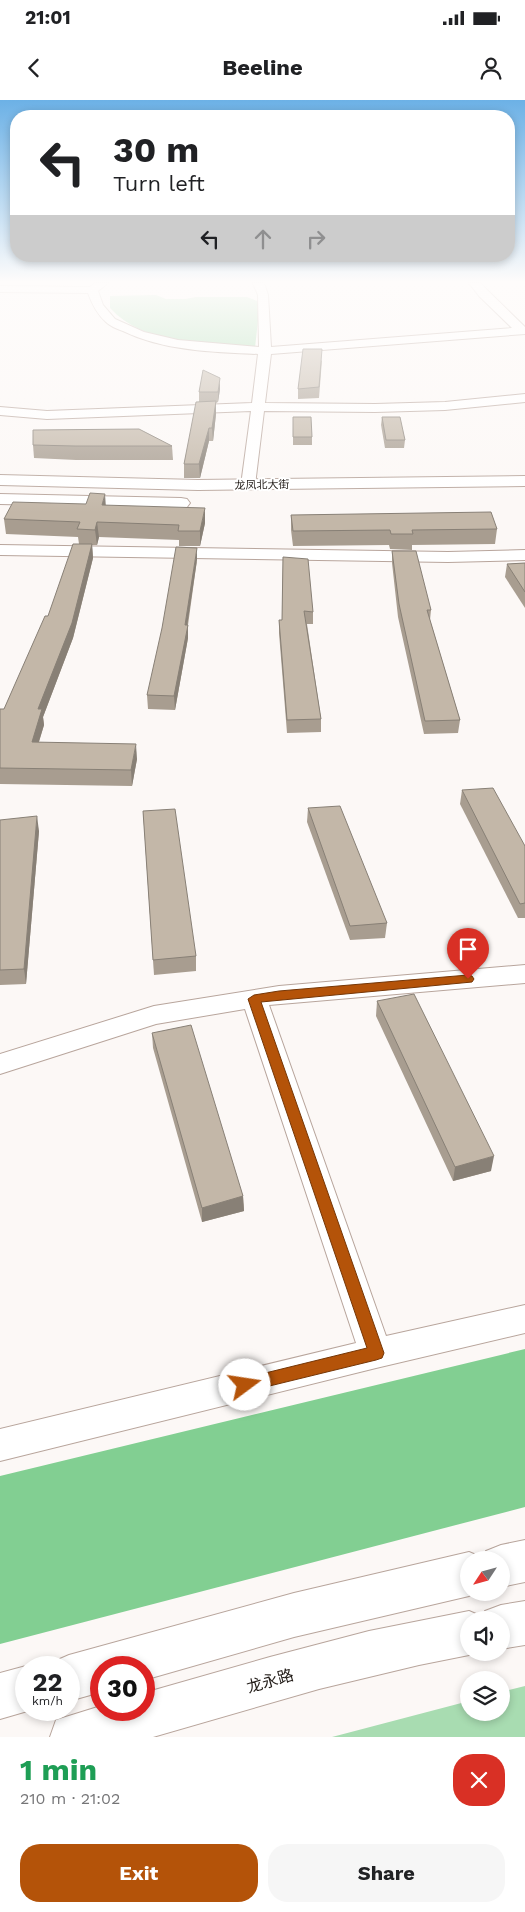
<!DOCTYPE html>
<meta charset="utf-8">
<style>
:root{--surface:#fff;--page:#f6f6f6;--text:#202124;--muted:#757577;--accent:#b45309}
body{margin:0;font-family:"Work Sans","Noto Sans SC",sans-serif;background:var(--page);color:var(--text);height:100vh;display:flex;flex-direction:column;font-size:19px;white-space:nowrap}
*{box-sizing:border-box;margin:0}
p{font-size:16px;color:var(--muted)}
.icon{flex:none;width:28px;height:28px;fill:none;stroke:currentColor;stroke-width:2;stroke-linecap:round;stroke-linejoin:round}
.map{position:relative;height:1637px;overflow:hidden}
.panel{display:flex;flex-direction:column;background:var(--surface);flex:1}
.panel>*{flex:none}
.banner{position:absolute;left:10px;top:10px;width:505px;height:152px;border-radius:20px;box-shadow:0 2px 8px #0003;background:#fff;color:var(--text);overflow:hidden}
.needle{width:32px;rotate:234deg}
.controls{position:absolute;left:460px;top:1451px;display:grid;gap:10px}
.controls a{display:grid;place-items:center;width:50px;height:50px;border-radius:50%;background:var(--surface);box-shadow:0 2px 8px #0003;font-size:25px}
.speed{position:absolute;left:15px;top:1556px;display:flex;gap:10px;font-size:25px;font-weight:700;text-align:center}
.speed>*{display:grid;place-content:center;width:65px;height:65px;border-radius:50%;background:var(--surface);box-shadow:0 2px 8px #0003;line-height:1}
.speed small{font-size:12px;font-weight:400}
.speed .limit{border:8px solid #d22;background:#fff;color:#111}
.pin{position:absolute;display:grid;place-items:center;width:42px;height:42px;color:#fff;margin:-51px -21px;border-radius:50% 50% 50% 0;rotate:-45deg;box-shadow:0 0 5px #0007}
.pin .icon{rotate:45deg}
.me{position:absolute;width:55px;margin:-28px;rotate:76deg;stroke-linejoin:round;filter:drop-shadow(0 0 4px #0008)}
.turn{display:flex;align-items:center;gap:18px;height:105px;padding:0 20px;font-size:22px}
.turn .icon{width:65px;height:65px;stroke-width:2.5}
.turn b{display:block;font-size:35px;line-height:42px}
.lanes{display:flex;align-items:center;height:48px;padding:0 20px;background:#0003;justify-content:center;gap:25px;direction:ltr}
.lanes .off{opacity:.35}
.round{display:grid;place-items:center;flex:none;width:52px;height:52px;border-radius:20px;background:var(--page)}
.overview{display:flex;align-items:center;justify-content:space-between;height:85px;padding:0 20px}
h1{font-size:30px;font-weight:700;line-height:38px;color:#1e9e55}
.cta{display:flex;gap:10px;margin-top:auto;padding:10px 20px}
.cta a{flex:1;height:58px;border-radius:20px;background:var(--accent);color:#fff;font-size:20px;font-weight:700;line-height:58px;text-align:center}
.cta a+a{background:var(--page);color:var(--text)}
.status{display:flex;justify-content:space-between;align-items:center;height:35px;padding:0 25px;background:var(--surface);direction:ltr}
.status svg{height:14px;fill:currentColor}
header{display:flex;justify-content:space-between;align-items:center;height:65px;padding:0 20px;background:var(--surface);font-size:22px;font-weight:700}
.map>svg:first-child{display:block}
.green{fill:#a8dcb1}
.forest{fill:#82cf92}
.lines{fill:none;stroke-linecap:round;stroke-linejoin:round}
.street-casing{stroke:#b8a59c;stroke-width:2}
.secondary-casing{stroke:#b8a59c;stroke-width:2}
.primary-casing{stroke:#b8a59c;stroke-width:2}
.street{fill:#fff;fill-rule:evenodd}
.secondary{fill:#fff;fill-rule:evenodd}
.primary{fill:#fff;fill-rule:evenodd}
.wall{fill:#a89d90}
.shaded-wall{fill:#888076}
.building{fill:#c3b7a8;stroke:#888076}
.route{fill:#b45309;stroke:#753606}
.labels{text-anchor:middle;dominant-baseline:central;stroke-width:4;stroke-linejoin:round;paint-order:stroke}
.far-street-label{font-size:11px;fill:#231d19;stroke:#fff}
.near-street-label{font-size:16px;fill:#231d19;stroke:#fff}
</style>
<div class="status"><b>21:01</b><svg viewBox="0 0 49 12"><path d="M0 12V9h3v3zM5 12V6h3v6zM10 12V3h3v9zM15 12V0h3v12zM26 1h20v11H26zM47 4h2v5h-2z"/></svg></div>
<header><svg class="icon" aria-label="back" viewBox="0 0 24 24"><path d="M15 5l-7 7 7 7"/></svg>Beeline<svg class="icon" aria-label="person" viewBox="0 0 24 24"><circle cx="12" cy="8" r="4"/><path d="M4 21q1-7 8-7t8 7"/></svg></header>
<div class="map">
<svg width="525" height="1637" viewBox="0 0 525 1637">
<rect width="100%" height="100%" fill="#fcf8f6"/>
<g class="green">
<path d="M156 195 166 199H185L196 197H247L260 202 255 248C207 244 145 246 110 208V196Z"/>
<path d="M525 1586V1637H332L469 1601V1612H501V1592Z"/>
</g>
<path class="forest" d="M525 1249V1407L0 1544V1376Z"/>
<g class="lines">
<g class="street-casing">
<g id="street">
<path d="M95 183H108L98 191 103 205 115 219 144 232 178 240 259 247 258 195 253 183H264L268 195 271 247 512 228 479 196 469 183H480L525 227V234L271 254 265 303 375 304 445 302 525 294V302L445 310 375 312 264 311 255 385 253 388H243L241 385 251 311 47 319 0 315V307L47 311 252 303 258 254C214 252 164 251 123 231 117 229 110 226 106 222 97 214 92 204 88 193L0 192V186L90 187Z"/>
<path d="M0 445 448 452 525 450V460L448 462 0 455Z"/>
<path d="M525 865V883L269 905 386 1236 525 1205V1233L376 1268 0 1361V1329L356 1243 245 909 156 924 0 974V954L154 906 279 886Z"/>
</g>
</g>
<g class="secondary-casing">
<g id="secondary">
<path d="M525 1440V1482L501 1487V1460H469V1492H476L469 1496 294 1537 144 1580V1568H101V1592L69 1601V1568H51L53 1562 69 1555 294 1493 469 1452 483 1458 486 1451 501 1445Z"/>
<path d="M525 1501V1545L501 1549V1520H469V1552H476L469 1555 419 1565 319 1589 153 1637H50L56 1620 101 1606V1610H144V1593L270 1557 369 1531 469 1511 483 1517 485 1511 501 1505Z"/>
<path d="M26 1566 29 1568H26V1610H31L0 1619V1573Z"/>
</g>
</g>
<g class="primary-casing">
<g id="primary">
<path d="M0 375 198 380 525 376V386L198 390 0 385Z"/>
<path d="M0 394 181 398 187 399 190 403 187 407 181 408 0 404Z"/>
</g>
</g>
<use href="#street" class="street"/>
<use href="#secondary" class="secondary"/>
<use href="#primary" class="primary"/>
</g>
<g class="wall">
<path d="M322 260 319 298 298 299V289Z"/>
<path d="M220 289 218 302 216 303V314L213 341H209L200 378H184V364L199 302V292Z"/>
<path d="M293 317 312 337V345H293Z"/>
<path d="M382 317 405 340 404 348H385L381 325Z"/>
<path d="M33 345 172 346 173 360H76L34 358Z"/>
<path d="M106 405 205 423 200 446H179V440L99 437 97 445H92L93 458 73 538 43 617 44 625 39 642 137 659 132 686 0 684V609H4L48 516 79 444 78 437 6 434 4 419Z"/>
<path d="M291 415 497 429 495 444 412 445V450L390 449 389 445 293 446 291 430Z"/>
<path d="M392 451 431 510 430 520 460 620 458 633 424 634 398 517 392 463Z"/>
<path d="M283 457 313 512V524H307L321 619V632L287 633 279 533V520H282Z"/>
<path d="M197 460 188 525V538L175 610 148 609 147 595Z"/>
<path d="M525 463V508L505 477 507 464Z"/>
<path d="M462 690 525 746V818H518L460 704Z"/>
<path d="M308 708 387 823 385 838 350 840 307 722Z"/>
<path d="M143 711 196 856V871L154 875Z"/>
<path d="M0 720 39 731 26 884 0 885Z"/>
<path d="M377 901 491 1071 453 1081 376 916Z"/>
<path d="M152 933 243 1096 244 1111 202 1122 153 948Z"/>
</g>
<g class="shaded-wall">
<path d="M220 278V289L218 302V292Z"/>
<path d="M216 301V314L213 341 212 328Z"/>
<path d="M209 328V341L200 378 199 364Z"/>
<path d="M105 394 106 408 102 405Z"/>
<path d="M205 408V423L200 446V431Z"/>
<path d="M97 422 99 437 97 445 95 430Z"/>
<path d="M92 444 93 458 73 538 43 617 44 625 34 657 32 642 38 609Z"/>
<path d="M197 448V460L186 533 188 525V538L175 610 174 596Z"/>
<path d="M136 644 137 659 132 686 131 670Z"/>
<path d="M37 716 39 731 26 884 24 869Z"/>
<path d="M494 1056 491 1071 453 1081 455 1067Z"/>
<path d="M243 1096 244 1111 202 1122V1108Z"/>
</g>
<g class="building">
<path d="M303 249H322L319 287 298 289Z"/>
<path d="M203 270 220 278 218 292H199Z"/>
<path d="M216 301 212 328H209L199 364H184L196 302Z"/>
<path d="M293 317H311L312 337H293Z"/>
<path d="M382 317H400L405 340H386Z"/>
<path d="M139 329 172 346H75L33 345V330Z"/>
<path d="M90 393 105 394 102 405 205 408 200 431H178L179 425 97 422 95 430 77 429 80 422 4 419 13 402 86 404Z"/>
<path d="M491 412 497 429 412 430 413 434H391L390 430 293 431 291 415Z"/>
<path d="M73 444H92L72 523 38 609H42L32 642 136 644 131 670 0 668V609H4L45 516H48Z"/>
<path d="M176 447 197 448 185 525H188L174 596 147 595 162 528Z"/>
<path d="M392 451H416L431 510H427L460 620 425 621 399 504Z"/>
<path d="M283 457 308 459 313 512 304 511 321 619 287 620 279 520H282Z"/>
<path d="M525 463V492L507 464Z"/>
<path d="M493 688 525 746V803L520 804 462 690Z"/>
<path d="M340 706 387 823 350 826 308 708Z"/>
<path d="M175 709 196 856 153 860 143 711Z"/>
<path d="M37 716 24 869 0 870V720Z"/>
<path d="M414 894 494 1056 455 1067 377 901Z"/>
<path d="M191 925 243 1096 202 1108 152 933Z"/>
</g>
<linearGradient id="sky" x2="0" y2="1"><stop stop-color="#6cb1e6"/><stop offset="0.44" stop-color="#fefcfb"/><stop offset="1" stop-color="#fefcfb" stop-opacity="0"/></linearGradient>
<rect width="525" height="413" fill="url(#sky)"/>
<path class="route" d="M468 875 472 876 474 879 472 882 261 902 384 1253 382 1258 376 1260 245 1292 239 1290 237 1285 239 1280 245 1278 367 1248 248 899 254 895 279 891Z"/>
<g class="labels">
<g class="far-street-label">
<text transform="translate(262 385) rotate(-1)">龙凤北大街</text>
</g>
<g class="near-street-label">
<text transform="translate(270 1581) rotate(-16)">龙永路</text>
</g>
</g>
</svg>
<div class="controls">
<a><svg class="needle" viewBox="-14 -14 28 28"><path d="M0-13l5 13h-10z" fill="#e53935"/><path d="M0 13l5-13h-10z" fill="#757577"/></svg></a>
<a><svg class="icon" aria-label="sound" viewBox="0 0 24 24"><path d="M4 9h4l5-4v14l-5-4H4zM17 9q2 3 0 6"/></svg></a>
<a><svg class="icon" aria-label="layers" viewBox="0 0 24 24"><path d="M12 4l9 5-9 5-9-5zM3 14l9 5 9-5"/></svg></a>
</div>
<div class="speed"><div>22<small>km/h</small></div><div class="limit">30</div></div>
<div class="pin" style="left:468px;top:879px;background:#d93025"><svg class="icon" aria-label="arrive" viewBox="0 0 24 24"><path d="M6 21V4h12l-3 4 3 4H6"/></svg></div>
<svg class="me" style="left:245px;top:1285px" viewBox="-20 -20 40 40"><circle r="19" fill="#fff"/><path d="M0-13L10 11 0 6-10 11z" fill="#b45309"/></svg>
<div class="banner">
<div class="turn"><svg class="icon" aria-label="left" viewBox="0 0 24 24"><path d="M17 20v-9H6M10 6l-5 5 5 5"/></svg><div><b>30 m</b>Turn left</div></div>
<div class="lanes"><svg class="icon" aria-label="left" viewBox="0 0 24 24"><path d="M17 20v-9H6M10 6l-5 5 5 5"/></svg><svg class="icon off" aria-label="ahead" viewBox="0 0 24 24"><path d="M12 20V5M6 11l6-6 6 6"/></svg><svg class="icon off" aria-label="right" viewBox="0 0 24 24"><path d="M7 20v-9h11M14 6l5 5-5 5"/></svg></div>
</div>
</div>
<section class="panel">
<div class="overview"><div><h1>1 min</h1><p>210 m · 21:02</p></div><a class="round" style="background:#d93025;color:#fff"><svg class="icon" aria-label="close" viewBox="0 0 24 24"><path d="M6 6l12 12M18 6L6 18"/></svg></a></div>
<div class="cta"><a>Exit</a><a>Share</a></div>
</section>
